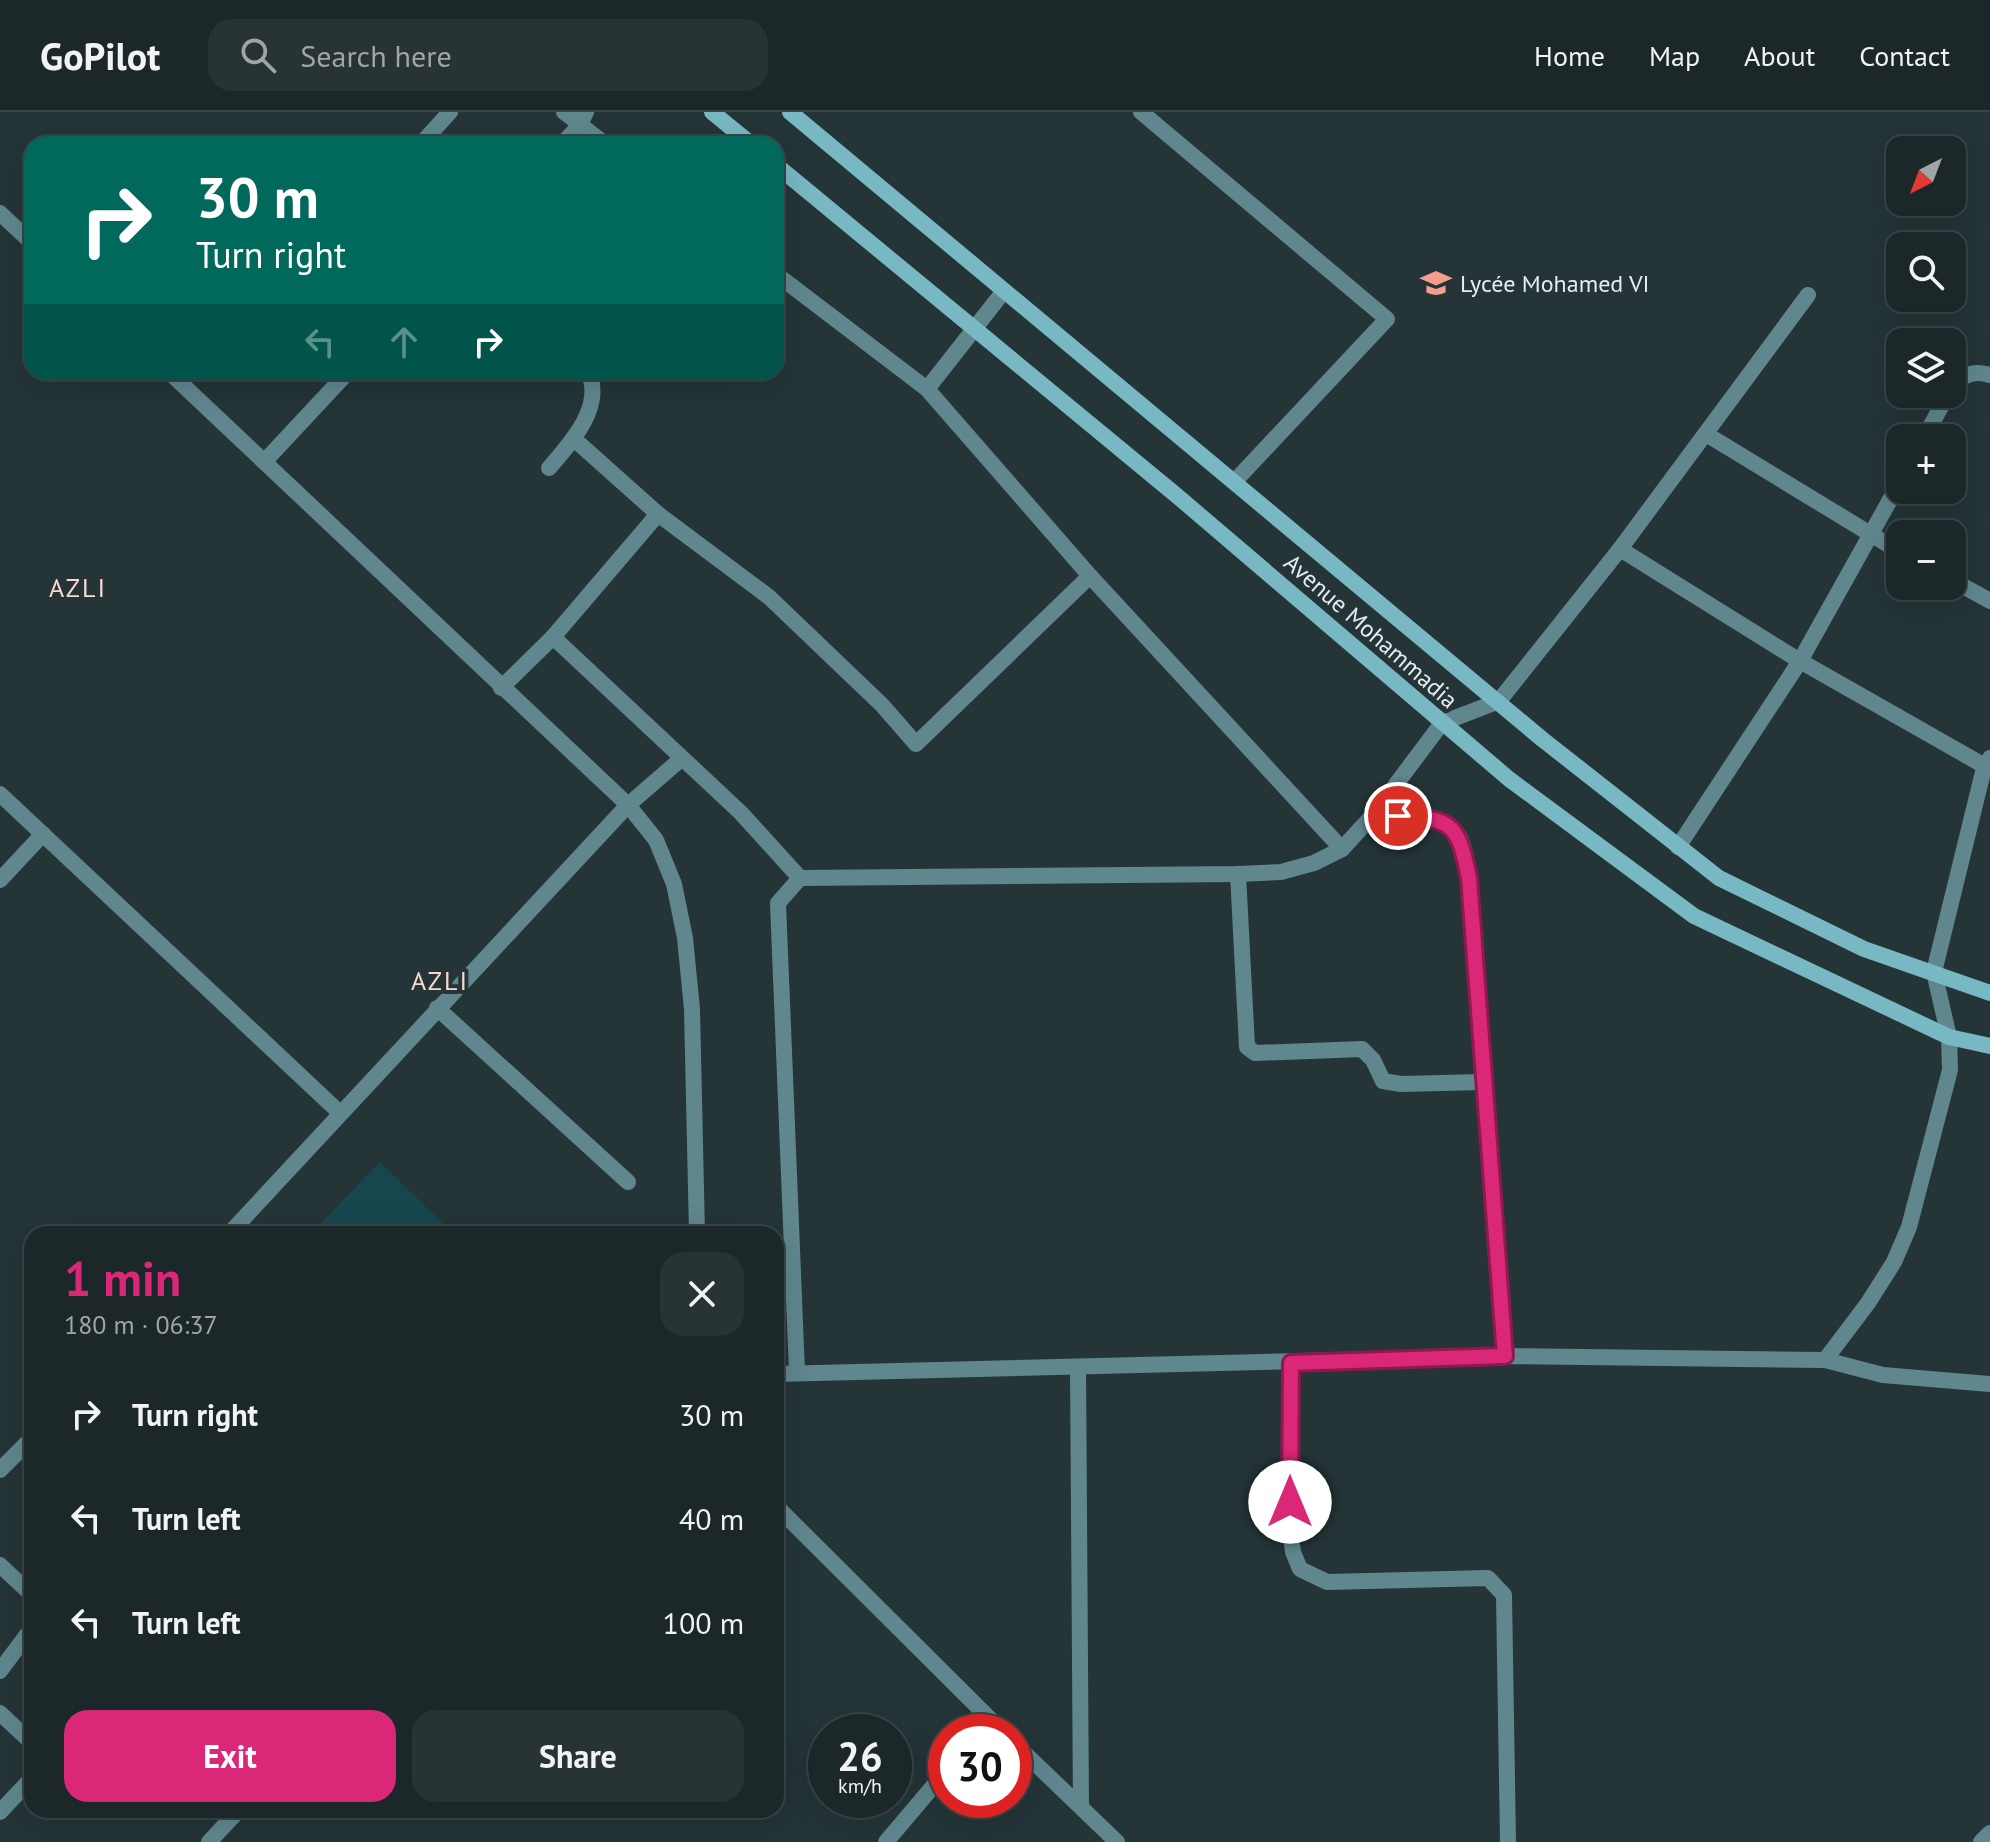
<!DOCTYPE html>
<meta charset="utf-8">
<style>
:root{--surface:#1b2729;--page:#283335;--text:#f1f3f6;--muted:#a0a5a8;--line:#394446;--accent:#db2777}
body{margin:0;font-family:"PT Sans",sans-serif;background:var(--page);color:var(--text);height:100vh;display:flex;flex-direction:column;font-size:30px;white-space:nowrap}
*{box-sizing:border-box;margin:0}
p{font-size:26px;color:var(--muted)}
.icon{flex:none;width:44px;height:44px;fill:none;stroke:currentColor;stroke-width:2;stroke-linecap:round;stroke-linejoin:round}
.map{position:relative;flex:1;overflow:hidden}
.panel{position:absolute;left:24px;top:1114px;width:760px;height:592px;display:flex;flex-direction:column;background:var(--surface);border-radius:24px;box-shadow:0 8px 32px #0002,0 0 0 2px var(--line)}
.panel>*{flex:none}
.hud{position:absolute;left:24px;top:24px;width:760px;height:244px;border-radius:24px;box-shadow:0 8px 32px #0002,0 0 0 2px var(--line);background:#00695c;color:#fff;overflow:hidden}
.needle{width:52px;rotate:222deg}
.controls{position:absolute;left:1886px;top:24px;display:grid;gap:16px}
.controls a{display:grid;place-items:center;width:80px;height:80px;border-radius:16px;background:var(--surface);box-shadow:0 8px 32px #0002,0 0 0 2px var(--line);font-size:40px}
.speed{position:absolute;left:808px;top:1602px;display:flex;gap:16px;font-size:40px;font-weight:700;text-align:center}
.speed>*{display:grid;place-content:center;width:104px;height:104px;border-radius:50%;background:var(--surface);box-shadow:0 8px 32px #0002,0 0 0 2px var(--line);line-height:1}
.speed small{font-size:20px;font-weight:400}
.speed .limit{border:12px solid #d22;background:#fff;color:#111}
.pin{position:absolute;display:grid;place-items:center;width:68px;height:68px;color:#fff;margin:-34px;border:4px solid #fff;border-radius:50%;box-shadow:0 2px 8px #0007}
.me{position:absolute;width:88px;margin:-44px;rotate:0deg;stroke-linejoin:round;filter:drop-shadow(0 0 6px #0008)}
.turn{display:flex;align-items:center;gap:28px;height:168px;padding:0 40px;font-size:36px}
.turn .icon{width:104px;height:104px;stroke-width:2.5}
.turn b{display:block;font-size:56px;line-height:68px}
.lanes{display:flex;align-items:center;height:76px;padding:0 40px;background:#0003;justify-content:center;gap:40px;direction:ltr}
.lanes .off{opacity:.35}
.round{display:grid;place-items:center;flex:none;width:84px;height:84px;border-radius:24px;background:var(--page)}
.summary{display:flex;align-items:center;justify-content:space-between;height:136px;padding:0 40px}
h1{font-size:48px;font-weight:700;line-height:60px;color:var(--accent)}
.button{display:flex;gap:16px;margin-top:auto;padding:16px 40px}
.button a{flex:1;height:92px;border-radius:24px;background:var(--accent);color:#fff;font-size:32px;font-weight:700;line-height:92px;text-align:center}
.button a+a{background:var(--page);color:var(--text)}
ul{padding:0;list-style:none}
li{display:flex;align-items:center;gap:24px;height:104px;padding:0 40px}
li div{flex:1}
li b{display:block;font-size:30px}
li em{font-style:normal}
header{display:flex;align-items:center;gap:48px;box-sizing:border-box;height:112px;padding:0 40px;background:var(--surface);border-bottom:2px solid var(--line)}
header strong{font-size:38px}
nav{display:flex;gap:44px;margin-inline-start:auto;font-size:28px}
.search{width:560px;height:72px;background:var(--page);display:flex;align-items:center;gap:20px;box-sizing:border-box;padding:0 28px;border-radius:24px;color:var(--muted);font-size:30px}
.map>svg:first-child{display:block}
.green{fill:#16464e}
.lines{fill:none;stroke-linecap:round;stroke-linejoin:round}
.street{stroke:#60878e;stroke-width:16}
.secondary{stroke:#77b8c3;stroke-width:16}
.route-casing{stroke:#8e194d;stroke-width:20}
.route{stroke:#db2777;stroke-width:14}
.labels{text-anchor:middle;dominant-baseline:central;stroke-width:8;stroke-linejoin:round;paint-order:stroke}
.poi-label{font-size:24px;fill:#e4edef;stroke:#243437;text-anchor:start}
.street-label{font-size:24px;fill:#e4edef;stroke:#243437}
.neighbourhood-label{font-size:26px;letter-spacing:2px;fill:#fad7d1;stroke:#243437}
</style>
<header>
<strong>GoPilot</strong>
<div class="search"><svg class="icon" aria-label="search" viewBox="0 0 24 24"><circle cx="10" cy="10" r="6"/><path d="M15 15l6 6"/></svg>Search here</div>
<nav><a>Home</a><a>Map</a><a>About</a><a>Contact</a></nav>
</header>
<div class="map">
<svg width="1990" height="1730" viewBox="0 0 1990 1730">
<rect width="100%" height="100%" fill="#243437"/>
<path class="green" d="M380 1050 454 1122H310Z"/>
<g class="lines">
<g class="street">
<path d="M564 0 605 32"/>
<path d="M1141 0 1387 207 1235 369"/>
<path d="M421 32 450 0"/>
<path d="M562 32 580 13 586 0"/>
<path d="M0 101 32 131"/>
<path d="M776 162 927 277 1090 464 1342 737"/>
<path d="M169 260 628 693 656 728 674 772 685 826 692 897 697 1122"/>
<path d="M927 277 1004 179"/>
<path d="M1952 277C1961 262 1974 258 1990 263"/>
<path d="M1706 322 1900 440"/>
<path d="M1924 326 1948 282"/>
<path d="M574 327 658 402 769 485 882 593 916 632 1090 464"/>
<path d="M264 350 348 260"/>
<path d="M549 356C570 332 605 294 588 260"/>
<path d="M1620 437 1800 549 1990 657"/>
<path d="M1952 468 1990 489"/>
<path d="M553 525 741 701 800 766 778 791 797 1260"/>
<path d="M501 576 553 525 658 402"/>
<path d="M0 682 340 1001"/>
<path d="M1373 703C1398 704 1449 699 1461 728 1466 739 1467 754 1469 766L1505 1244"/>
<path d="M1678 735 1800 549 1900 370"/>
<path d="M1238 762 1247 935 1255 941 1362 937 1373 948 1383 969 1401 972 1483 970"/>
<path d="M800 766 1238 762 1281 760 1314 751 1342 737 1373 703 1442 611 1499 589 1620 437 1808 183"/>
<path d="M0 768 43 722"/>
<path d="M437 896 628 1070"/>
<path d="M229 1122 628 693 680 648"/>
<path d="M1825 1248 1868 1191 1894 1150 1909 1115 1950 958 1949 925 1934 860 1984 656 1990 646"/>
<path d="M1291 1251 1290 1417 1293 1440 1300 1457 1327 1470 1488 1466 1504 1483 1508 1730"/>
<path d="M1078 1255 1081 1695"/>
<path d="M776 1262 1505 1244 1825 1248 1883 1263 1990 1272"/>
<path d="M0 1358 32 1326"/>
<path d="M776 1394 1003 1620"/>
<path d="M0 1453 32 1483"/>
<path d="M0 1559 32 1516"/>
<path d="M0 1601 32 1631"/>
<path d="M978 1620 989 1607"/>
<path d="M1014 1631 1117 1730"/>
<path d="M0 1700 32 1666"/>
<path d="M209 1730 239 1698"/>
<path d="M886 1730 946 1659"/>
<path d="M1981 1730 1990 1721"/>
</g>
<g class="secondary">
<path d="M712 0 751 32"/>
<path d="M790 0 1542 627 1719 766 1864 837 1990 881"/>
<path d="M776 53 1176 383 1509 667 1694 804 1949 925 1990 934"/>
</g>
</g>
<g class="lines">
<g class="route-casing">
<path id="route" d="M1290 1390 1291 1251 1505 1244 1469 766C1458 713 1454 706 1398 704"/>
</g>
<use href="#route" class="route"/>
</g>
<defs>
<g id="school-bare" transform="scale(2.4)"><path d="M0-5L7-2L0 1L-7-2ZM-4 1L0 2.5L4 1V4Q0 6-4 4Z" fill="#f59d8f" stroke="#243437" stroke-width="2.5" paint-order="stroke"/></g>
</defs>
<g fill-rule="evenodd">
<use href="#school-bare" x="1436" y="171"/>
</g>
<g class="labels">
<g class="poi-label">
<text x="1460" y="171">Lycée Mohamed VI</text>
</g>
<g class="street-label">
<text transform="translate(1371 519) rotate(41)">Avenue Mohammadia</text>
</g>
<g class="neighbourhood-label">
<text x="78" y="475">AZLI</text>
<text x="440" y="868">AZLI</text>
</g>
</g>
</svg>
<div class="controls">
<a><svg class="needle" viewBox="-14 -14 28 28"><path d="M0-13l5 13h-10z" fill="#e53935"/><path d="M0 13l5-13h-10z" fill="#a0a5a8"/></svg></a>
<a><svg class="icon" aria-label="search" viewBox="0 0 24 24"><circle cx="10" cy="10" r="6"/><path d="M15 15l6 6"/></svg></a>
<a><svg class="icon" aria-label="layers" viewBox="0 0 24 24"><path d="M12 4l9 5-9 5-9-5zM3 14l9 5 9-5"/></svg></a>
<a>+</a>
<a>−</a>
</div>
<div class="speed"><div>26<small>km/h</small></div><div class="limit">30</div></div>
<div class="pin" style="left:1398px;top:704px;background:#d93025"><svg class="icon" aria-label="arrive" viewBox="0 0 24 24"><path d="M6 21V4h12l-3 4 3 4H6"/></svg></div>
<svg class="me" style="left:1290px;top:1390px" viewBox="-20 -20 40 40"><circle r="19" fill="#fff"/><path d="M0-13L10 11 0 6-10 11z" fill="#db2777"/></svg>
<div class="hud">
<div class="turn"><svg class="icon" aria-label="right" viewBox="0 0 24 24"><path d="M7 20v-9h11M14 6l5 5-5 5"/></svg><div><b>30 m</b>Turn right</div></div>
<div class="lanes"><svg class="icon off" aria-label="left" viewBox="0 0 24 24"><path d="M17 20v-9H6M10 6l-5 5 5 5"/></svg><svg class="icon off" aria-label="ahead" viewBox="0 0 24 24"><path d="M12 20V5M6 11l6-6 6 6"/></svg><svg class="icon" aria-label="right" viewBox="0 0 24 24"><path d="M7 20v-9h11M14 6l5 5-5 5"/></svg></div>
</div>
<section class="panel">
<div class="summary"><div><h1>1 min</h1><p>180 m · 06:37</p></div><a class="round"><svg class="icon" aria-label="close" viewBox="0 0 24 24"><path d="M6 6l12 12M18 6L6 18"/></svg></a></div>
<ul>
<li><svg class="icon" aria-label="right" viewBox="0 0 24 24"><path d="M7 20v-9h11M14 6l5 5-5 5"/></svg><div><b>Turn right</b></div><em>30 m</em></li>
<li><svg class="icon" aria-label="left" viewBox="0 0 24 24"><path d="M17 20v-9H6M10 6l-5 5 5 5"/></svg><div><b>Turn left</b></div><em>40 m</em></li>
<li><svg class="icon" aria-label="left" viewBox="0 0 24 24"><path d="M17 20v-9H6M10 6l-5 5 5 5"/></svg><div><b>Turn left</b></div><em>100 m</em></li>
</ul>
<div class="button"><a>Exit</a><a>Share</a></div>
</section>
</div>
